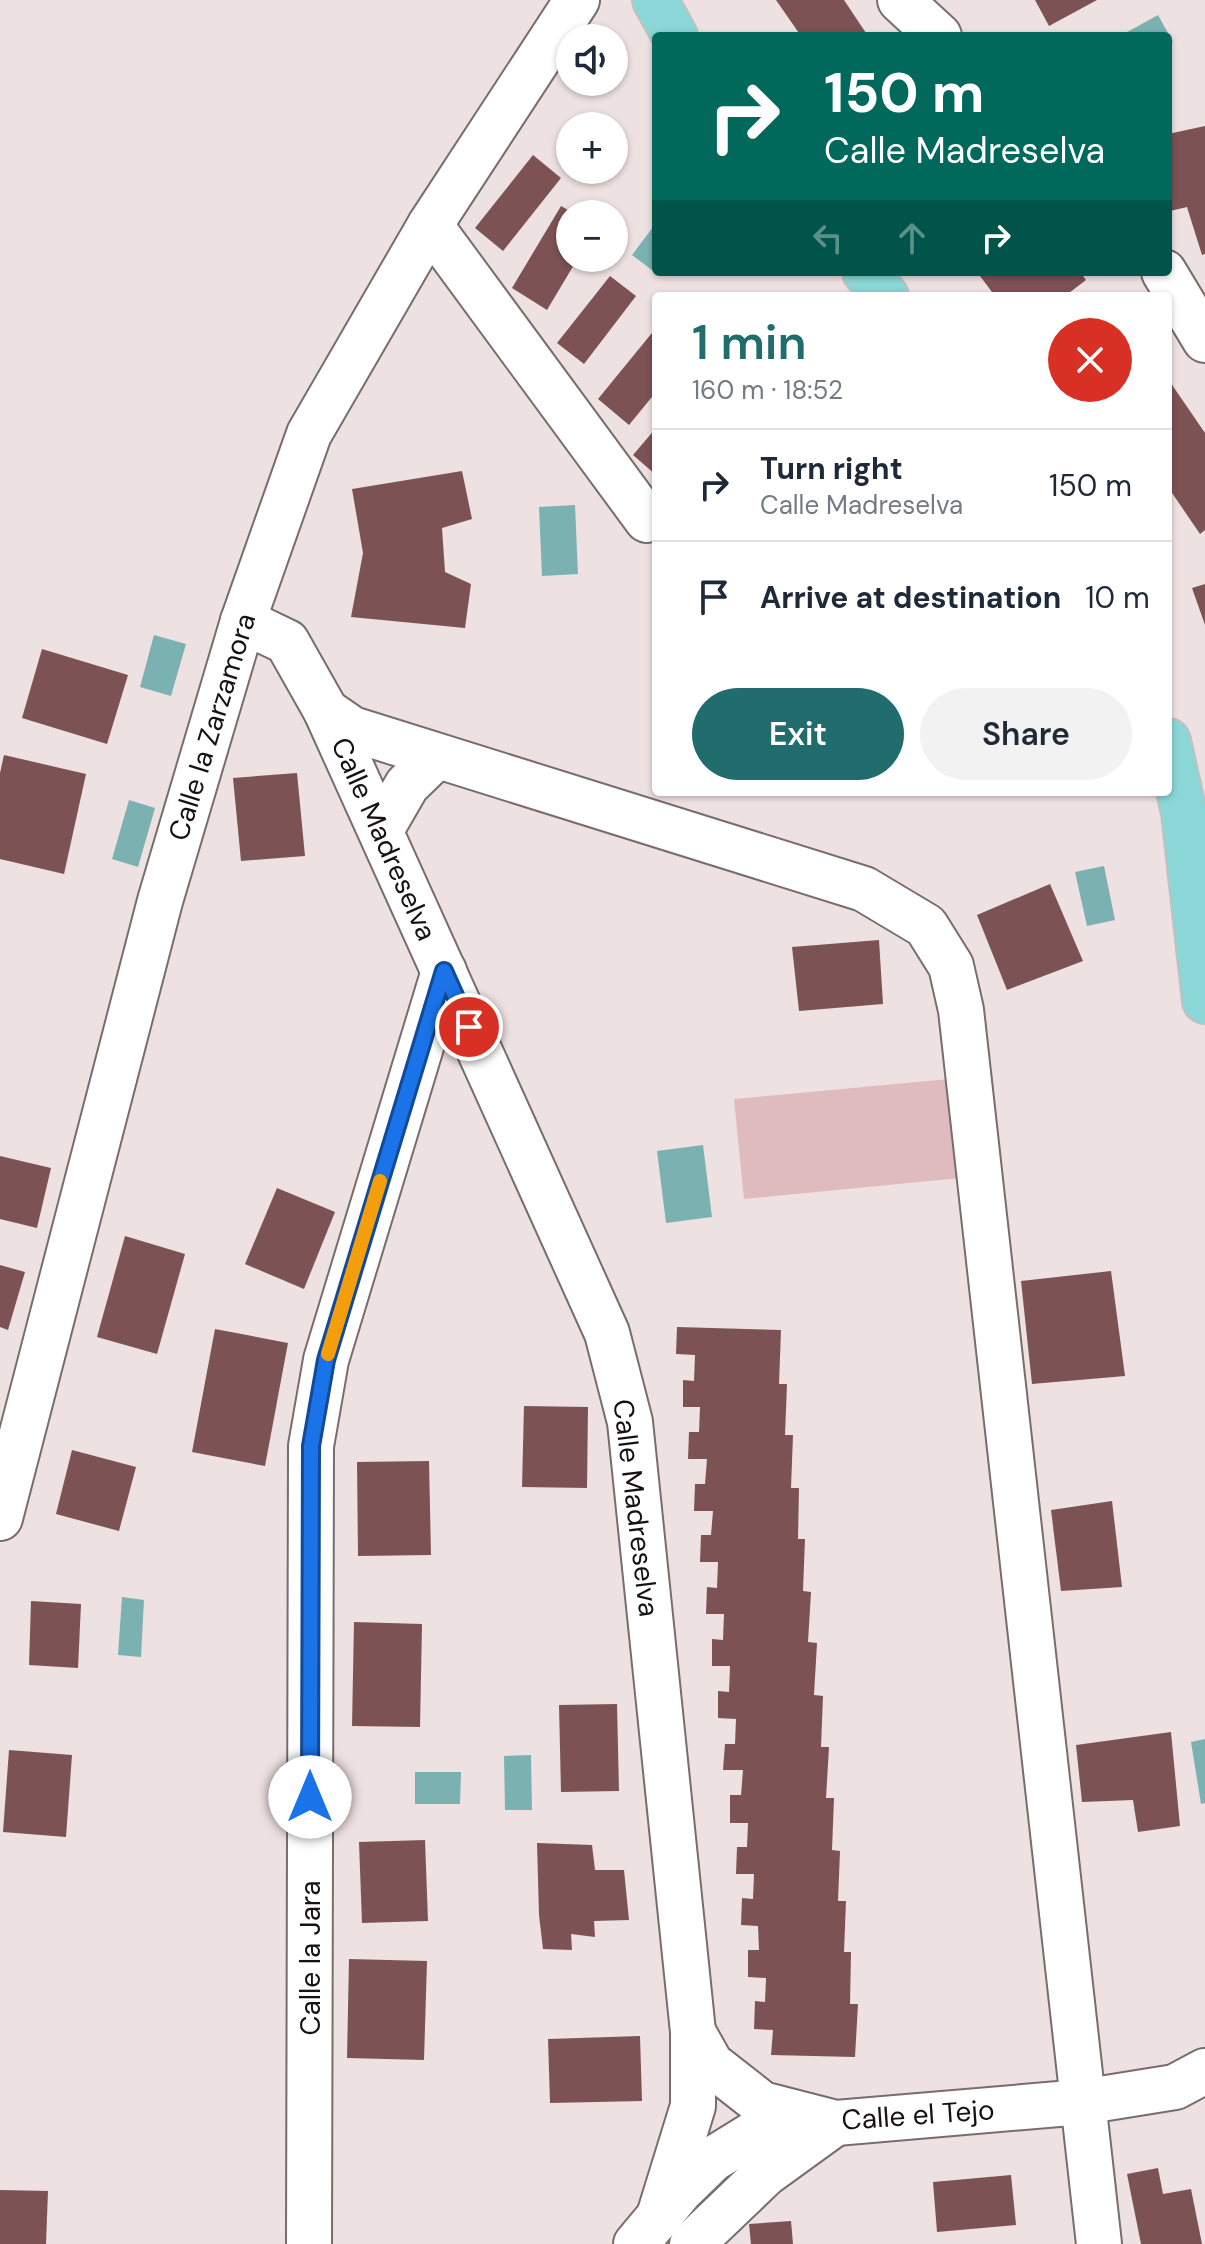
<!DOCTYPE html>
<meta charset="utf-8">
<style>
:root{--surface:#fff;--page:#f2f2f3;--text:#1f2937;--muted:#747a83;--line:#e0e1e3;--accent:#216d6d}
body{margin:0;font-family:"DM Sans",sans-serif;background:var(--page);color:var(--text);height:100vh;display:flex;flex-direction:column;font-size:30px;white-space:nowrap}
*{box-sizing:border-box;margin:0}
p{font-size:26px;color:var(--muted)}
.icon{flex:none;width:44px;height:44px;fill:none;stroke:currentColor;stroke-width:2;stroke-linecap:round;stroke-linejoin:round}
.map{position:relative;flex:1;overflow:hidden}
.drawer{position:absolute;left:652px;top:292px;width:520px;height:504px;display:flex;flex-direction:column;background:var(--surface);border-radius:8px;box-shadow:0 2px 6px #0004}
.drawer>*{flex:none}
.top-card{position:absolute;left:652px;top:32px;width:520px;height:244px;border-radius:8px;box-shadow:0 2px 6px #0004;background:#00695c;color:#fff;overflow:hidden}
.controls{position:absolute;left:556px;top:24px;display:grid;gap:16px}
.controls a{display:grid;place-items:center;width:72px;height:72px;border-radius:50%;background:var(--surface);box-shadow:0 2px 6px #0004;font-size:40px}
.pin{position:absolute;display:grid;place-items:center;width:68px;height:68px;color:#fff;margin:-34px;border:4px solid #fff;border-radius:50%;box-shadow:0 2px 8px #0007}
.me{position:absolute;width:88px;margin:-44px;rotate:0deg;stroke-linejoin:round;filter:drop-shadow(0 0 6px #0008)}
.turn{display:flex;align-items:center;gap:28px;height:168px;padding:0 40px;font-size:36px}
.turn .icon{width:104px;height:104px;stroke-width:2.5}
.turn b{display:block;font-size:56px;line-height:68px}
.lanes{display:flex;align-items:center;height:76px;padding:0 40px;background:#0003;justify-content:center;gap:40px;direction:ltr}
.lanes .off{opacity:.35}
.round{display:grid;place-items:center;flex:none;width:84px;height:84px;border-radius:42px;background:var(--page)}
.headline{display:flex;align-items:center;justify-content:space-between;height:136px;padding:0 40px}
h1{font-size:48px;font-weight:600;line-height:60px;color:var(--accent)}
.button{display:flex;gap:16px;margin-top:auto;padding:16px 40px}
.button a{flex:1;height:92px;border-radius:48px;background:var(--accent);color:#fff;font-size:32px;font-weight:600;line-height:92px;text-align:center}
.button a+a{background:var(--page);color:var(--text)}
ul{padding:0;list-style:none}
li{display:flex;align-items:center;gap:24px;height:112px;padding:0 40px;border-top:2px solid var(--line)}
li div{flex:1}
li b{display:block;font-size:30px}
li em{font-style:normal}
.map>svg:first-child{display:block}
.green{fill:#dfbbbd}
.water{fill:#7bb2b1}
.building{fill:#7d5255}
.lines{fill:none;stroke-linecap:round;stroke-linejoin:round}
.minor-casing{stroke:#786d6d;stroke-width:48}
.major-casing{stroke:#c2c1c1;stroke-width:48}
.minor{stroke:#fff;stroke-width:44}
.major{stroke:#8bd6d6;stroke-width:44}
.route-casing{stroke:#114b97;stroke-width:20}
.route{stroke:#1a73e8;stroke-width:14}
.slow{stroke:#f59e0b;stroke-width:14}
.labels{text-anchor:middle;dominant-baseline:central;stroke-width:8;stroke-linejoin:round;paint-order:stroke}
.street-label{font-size:28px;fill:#161112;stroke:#fff}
</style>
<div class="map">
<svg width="1205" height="2244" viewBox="0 0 1205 2244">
<rect width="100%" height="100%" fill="#eee1e1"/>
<path class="green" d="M949 1079 960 1178 744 1199 734 1099Z"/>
<g class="water">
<path d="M1158 15 1173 42 1168 45V36H1120Z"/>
<path d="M656 223V264L652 270 632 255Z"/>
<path d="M575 505 578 574 542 576 539 507Z"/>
<path d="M154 635 186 644 171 696 140 687Z"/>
<path d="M129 800 155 808 138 867 112 859Z"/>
<path d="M1104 866 1115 920 1087 926 1075 872Z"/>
<path d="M703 1145 712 1217 666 1223 657 1151Z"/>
<path d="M122 1597 144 1600 141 1657 118 1655Z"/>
<path d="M1205 1739V1803L1201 1804 1191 1742Z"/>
<path d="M531 1755 532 1810H505L504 1756Z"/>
<path d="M415 1772H461L460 1804H415Z"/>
</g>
<g class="building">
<path d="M776 0H844L868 36H801Z"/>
<path d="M1035 0H1097L1049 26Z"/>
<path d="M1205 126V254L1202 255 1187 207 1170 211 1168 204V134Z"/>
<path d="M533 155 561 178 503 251 475 228Z"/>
<path d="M561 206 575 214H570V258H578L547 310 512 288Z"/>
<path d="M977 272H1080L1086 280 1065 296H995Z"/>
<path d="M610 276 636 296 584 364 557 343Z"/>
<path d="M656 328V392L629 425 598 399Z"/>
<path d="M1168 379 1205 433V530L1200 534 1168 487Z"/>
<path d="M656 428V475L633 455Z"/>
<path d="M462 471 472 519 442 528 445 572 471 584 465 628 351 617 363 553 352 489Z"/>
<path d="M1205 584V625L1192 588Z"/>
<path d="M42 649 128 675 107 744 22 718Z"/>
<path d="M4 755 86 774 64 874 0 859V773Z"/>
<path d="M297 773 305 856 241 861 233 778Z"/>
<path d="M1050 884 1083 961 1007 990 977 915Z"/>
<path d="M879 940 883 1004 799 1011 792 947Z"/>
<path d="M0 1156 51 1168 37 1228 0 1219Z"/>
<path d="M277 1188 335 1212 304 1289 245 1264Z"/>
<path d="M125 1236 185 1254 157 1354 97 1337Z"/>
<path d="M0 1265 25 1272 8 1330 0 1327Z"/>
<path d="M1111 1271 1125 1376 1032 1384 1021 1281Z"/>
<path d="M677 1327 781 1330 779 1384H787L785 1435H793L791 1488H799L798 1539H805L803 1591 811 1592 808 1642 817 1643 814 1695 823 1696 821 1747H829L826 1798H834L832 1850 840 1851 838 1901H846L844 1952H851L850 2004H858L855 2057 771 2055 773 2030 754 2029 755 2001 765 2002 766 1978 748 1977V1950H759L758 1926 741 1925 742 1898 753 1899 754 1874H736L737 1847H747L748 1823H730V1795H741L743 1770H723L725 1744H735L736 1719 718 1718V1691L729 1692 730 1666H712V1639L723 1640 724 1614H706L707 1587 717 1588 718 1562H700L701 1535H711L713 1511H694L695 1484H705L707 1459H688L689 1432H699L700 1407H683V1380L694 1381 695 1355 676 1354Z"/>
<path d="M215 1329 288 1343 265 1466 192 1452Z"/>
<path d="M524 1406 588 1407 587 1488 522 1487Z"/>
<path d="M72 1450 136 1467 119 1531 56 1514Z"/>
<path d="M429 1461 431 1555 358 1556 357 1462Z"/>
<path d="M1112 1501 1122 1587 1061 1591 1051 1510Z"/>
<path d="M31 1601 81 1604 78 1668 29 1665Z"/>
<path d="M354 1622 422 1624 420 1727 352 1726Z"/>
<path d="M617 1704 619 1791 561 1792 559 1705Z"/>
<path d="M1171 1732 1180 1826 1138 1832 1133 1800 1082 1802 1076 1745Z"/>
<path d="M9 1750 72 1755 66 1837 3 1832Z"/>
<path d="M425 1840 428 1921 362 1923 359 1842Z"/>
<path d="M537 1843 592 1845 595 1870H624L629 1920 594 1921 595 1937 571 1934 572 1950 543 1949 539 1915Z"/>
<path d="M349 1959 427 1961 424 2060 347 2058Z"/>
<path d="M640 2036 642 2101 550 2103 548 2039Z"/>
<path d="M1158 2168 1163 2194 1191 2189 1202 2244H1141L1127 2174Z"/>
<path d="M1011 2175 1016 2225 937 2232 933 2182Z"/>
<path d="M0 2190 48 2191 46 2244H0Z"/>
<path d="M791 2221 793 2244H751L749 2224Z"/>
</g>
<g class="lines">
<g class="minor-casing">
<g id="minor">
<path d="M900 0 939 36"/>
<path d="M430 225 647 520"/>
<path d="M1164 272 1205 340"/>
<path d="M243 621 287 642 326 711 352 729 864 889 926 926 951 966 961 1010 1099 2244"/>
<path d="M326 711 607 1333 630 1422 693 2032V2106L659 2216"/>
<path d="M381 830 407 785 437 756"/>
<path d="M0 1518 160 901 243 621 309 434 430 225 577 0"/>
<path d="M693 2032 711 2064 762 2104 836 2123 1082 2102 1175 2087 1205 2071"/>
<path d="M309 2244 311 1446 326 1360 444 971"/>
<path d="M636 2244 681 2190 713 2159 760 2130 813 2125"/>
<path d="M692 2244 765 2174 834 2124"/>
</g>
</g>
<g class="major-casing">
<g id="major">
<path d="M655 0 675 36"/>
<path d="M865 272 886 296"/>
<path d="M1168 741 1184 813 1205 1001"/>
</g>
</g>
<use href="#minor" class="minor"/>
<use href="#major" class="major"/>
</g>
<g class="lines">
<g class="route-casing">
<path id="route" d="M310 1797 311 1446 326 1360 444 971 469 1027"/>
</g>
<use href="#route" class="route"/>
<path class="slow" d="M328 1354 380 1181"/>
</g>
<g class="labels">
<g class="street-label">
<text transform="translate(212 727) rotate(-73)">Calle la Zarzamora</text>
<text transform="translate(384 839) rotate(66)">Calle Madreselva</text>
<text transform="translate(636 1508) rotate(83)">Calle Madreselva</text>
<text transform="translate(310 1958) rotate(-90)">Calle la Jara</text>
<text transform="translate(918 2115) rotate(-4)">Calle el Tejo</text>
</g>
</g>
</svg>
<div class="controls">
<a><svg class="icon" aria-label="sound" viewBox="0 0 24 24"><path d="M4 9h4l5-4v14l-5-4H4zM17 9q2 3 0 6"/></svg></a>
<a>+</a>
<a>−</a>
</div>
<div class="pin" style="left:469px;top:1027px;background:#d93025"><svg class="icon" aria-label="arrive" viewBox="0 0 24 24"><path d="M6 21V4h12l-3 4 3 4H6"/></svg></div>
<svg class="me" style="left:310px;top:1797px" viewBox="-20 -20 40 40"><circle r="19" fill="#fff"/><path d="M0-13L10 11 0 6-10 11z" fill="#1a73e8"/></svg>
<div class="top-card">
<div class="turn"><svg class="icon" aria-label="right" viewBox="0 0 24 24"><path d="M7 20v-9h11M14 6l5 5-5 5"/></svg><div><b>150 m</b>Calle Madreselva</div></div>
<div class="lanes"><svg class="icon off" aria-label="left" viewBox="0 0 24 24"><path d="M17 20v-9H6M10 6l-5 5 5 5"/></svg><svg class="icon off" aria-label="ahead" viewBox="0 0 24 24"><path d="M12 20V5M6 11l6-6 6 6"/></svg><svg class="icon" aria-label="right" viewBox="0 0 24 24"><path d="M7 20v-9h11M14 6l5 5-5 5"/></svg></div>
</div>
<section class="drawer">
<div class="headline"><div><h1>1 min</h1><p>160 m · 18:52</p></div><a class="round" style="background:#d93025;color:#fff"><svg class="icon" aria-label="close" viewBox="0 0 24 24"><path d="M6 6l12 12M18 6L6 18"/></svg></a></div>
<ul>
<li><svg class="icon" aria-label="right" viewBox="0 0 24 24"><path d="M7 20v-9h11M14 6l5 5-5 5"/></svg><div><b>Turn right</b><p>Calle Madreselva</p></div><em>150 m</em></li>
<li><svg class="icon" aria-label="arrive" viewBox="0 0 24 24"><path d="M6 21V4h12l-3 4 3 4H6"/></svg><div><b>Arrive at destination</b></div><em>10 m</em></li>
</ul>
<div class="button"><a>Exit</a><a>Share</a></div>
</section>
</div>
